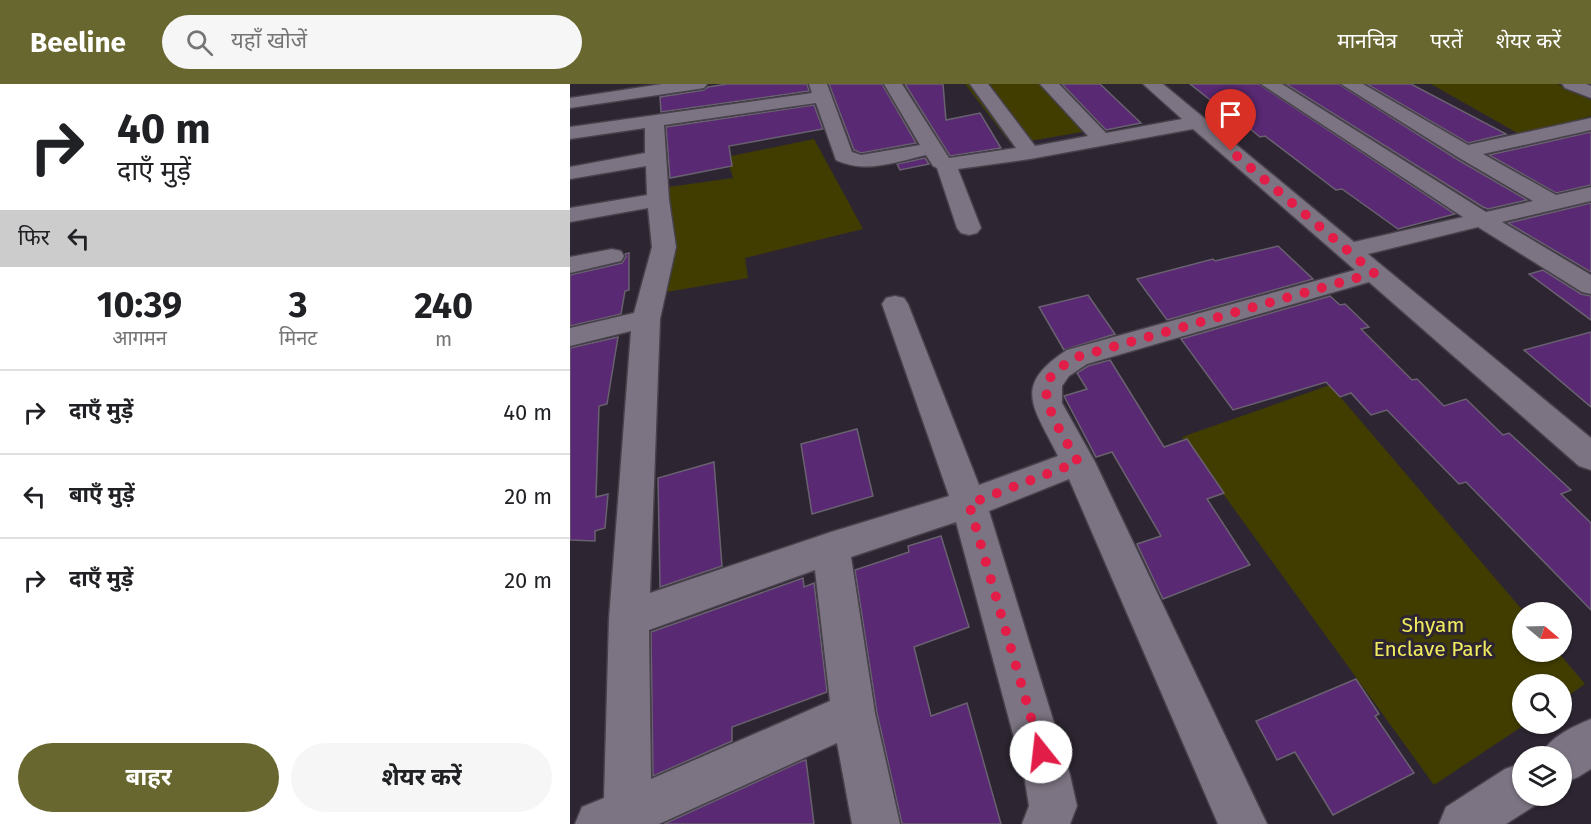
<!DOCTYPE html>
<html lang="hi">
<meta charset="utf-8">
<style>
:root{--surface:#fff;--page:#f6f6f6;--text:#202124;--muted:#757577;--line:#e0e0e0;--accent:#696730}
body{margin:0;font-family:"Fira Sans","Noto Sans Devanagari",sans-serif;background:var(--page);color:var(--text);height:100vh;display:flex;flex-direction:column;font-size:22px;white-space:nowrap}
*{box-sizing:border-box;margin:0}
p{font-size:20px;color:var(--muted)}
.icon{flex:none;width:33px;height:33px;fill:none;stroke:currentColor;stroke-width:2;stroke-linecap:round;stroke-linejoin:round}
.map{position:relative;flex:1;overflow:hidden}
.drawer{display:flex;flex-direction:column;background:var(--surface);width:570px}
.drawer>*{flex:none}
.top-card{background:#fff;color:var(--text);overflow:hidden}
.needle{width:39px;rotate:109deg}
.tools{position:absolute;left:942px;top:518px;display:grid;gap:12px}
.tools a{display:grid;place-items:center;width:60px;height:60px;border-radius:50%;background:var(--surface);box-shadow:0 2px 4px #0004;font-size:30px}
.pin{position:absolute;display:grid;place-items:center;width:51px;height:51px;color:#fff;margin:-62px -26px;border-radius:50% 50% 50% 0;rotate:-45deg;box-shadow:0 0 6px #0007}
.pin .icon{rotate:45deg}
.me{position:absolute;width:66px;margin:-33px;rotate:344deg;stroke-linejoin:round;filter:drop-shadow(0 0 4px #0008)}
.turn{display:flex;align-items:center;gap:21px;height:126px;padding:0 18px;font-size:27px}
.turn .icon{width:78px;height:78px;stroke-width:2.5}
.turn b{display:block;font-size:42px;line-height:51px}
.then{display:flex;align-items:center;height:57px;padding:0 18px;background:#0003;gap:12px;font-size:22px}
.eta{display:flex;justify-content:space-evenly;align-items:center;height:102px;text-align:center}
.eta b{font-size:36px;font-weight:700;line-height:42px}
.primary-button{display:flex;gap:12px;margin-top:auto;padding:12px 18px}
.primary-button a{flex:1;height:69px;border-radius:36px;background:var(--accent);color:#fff;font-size:24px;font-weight:700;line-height:69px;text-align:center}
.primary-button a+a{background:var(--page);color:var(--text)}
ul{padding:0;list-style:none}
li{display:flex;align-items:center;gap:18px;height:84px;padding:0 18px;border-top:2px solid var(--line)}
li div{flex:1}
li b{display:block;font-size:22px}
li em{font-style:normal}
header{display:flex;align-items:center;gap:36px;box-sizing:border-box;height:84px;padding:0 30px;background:var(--accent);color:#fff}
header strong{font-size:28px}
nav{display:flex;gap:33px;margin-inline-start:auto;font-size:21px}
.search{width:420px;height:54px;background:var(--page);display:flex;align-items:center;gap:15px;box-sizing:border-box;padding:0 21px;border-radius:33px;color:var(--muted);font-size:22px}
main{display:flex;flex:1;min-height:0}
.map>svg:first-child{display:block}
.green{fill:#413d00}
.building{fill:#592973;stroke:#69616f;stroke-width:1.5}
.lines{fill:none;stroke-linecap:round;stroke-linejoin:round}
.minor-casing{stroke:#47414b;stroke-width:3}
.minor{fill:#7c7482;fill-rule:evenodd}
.route{stroke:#e11d48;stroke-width:10;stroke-dasharray:0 18}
.labels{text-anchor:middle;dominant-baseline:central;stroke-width:6;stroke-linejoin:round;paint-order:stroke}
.near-park-label{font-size:21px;fill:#f0ea5e;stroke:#2d2632}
</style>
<header>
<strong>Beeline</strong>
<div class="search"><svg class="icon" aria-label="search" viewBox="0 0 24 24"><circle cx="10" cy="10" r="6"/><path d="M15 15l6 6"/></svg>यहाँ खोजें</div>
<nav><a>मानचित्र</a><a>परतें</a><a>शेयर करें</a></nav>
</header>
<main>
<section class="drawer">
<div class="top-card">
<div class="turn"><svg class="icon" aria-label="right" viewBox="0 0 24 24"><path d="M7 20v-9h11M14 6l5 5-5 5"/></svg><div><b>40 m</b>दाएँ मुड़ें</div></div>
<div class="then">फिर<svg class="icon" aria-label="left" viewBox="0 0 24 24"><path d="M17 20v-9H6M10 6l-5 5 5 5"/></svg></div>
</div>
<div class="eta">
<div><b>10:39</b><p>आगमन</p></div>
<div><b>3</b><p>मिनट</p></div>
<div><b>240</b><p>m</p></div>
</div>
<ul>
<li><svg class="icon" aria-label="right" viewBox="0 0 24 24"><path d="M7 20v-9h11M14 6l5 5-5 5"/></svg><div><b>दाएँ मुड़ें</b></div><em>40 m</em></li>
<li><svg class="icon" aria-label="left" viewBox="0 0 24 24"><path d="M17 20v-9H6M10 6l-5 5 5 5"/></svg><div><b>बाएँ मुड़ें</b></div><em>20 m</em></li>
<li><svg class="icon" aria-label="right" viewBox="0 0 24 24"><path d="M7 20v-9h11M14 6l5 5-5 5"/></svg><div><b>दाएँ मुड़ें</b></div><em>20 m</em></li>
</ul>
<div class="primary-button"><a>बाहर</a><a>शेयर करें</a></div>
</section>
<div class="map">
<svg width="1021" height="740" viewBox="0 0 1021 740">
<rect width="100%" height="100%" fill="#2d2632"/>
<g class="green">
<path d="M395 0H470L518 47 441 60Z"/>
<path d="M861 0H987L1021 16V32L951 51Z"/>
<path d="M244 55 293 145 175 174 178 194 85 210 84 105 163 94 157 73Z"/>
<path d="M760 301 954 528 952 567H987L1015 600 992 616V600H952V639H957L864 701 612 353Z"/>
</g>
<g class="building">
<path d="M157 0H237L239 7 91 28 90 13 134 6 138 3Z"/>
<path d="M259 0H312L346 59 291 69 284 66Z"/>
<path d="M335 0H373L376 36 410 29 431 64 380 72Z"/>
<path d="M492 0H530L571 39 536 46Z"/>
<path d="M620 0H689L885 130 828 145 772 105 766 106 695 52 690 53 679 44H676Z"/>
<path d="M716 0H769L885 74 957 116 918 125 913 123Z"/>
<path d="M797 0H841L936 50 898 59Z"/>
<path d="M244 21 253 45 159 62 162 82 100 94 96 43Z"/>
<path d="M1021 48V101L986 109 919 71Z"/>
<path d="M355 74 359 80 330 86 327 80Z"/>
<path d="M1021 119V188L938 139Z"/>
<path d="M708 162 743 195 597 236 567 195 643 175 645 177Z"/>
<path d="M59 169V206L55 207 51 230 0 242V191L52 179 56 173 55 170Z"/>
<path d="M973 186 1011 210 1021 212V236L959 190Z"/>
<path d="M518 211 545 250 494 266 469 223Z"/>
<path d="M760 212 770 221 775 220 799 243 791 245 842 296 847 295 874 322 896 315 933 351 939 349 1001 406 991 410 1021 439V526L896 398 889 400 817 326 801 331 781 309 770 313 756 298 663 326 611 255Z"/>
<path d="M1021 248V323L954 266Z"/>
<path d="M48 253 37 320 29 322 26 413 38 410 35 444 25 447V457L0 456V264Z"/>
<path d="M540 276 594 363 617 355 654 409 637 415 680 481 593 515 567 460 591 452 542 368 526 373 494 312 517 305 507 289 518 282Z"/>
<path d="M287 345 303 412 242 430 231 360Z"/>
<path d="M144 378 152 482 90 503 88 394Z"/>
<path d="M371 452 399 543 344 563 361 632 397 619 431 740H332L307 629 285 486 339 468 338 462Z"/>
<path d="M233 494 234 503 244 499 257 608 162 643V657L83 692 81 548Z"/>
<path d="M786 595 809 630 805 632 844 689 763 731 725 668 707 676 686 637Z"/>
<path d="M236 676 244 740H94L232 677Z"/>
</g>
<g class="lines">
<g class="minor-casing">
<g id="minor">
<path d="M92 0H137L134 4 128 5 0 24V14Z"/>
<path d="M239 0H257L282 68 291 71 350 61 314 0H332L379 74 446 64 400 0H418L465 62 518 52 470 0H489L536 49 612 35 573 0H593L784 158 893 133 691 0H712L916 128 963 117 886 72 771 0H793L898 61 1021 34V46L913 70 986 111 1021 103V117L932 138 1021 191V210L1012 208 908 143 798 170 1021 354V386L1009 382 799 198 517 280 499 292 492 302V319L525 378 697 740H648L499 395 419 427 500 691 507 722 500 740H452L459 722 454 691 386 438 281 473 305 629 330 740H282L267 659 89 740H5L12 723 34 714 39 535 61 247 0 262V244L64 229 82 163 78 124 0 138V124L77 111 76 82 0 95V83L75 69V44L0 55V43L242 9ZM246 19 266 76C295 90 326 78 356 71L363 82 367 84 387 144 391 149 399 151 407 149 411 144 388 85 460 75 623 45 785 186 497 266C441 302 464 323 488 372L409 401 338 220 334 214 325 212 316 214 312 220 379 412 261 448 80 509 90 235 106 163 99 116 94 41ZM245 486 260 617 81 695 79 546Z"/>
<path d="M992 0H1016L1021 2V14L995 4Z"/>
<path d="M42 165 51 167 54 172 51 177 0 189V173Z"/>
<path d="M1021 635V685L1008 693 992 700V672H971C979 653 1002 643 1021 635Z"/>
<path d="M952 679V711H972L969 719 936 740H869L876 723 935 685Z"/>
</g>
</g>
<use href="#minor" class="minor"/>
</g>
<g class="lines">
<path class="route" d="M471 668 399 420 508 378C498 359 472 323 477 301 480 288 497 279 507 273L804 189 661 67"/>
</g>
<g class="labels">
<g class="near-park-label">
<text x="863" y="541">Shyam<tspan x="863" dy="24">Enclave Park</tspan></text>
</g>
</g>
</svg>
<div class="tools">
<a><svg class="needle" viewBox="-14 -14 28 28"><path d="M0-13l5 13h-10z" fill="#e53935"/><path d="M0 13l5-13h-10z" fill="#757577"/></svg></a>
<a><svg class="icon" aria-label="search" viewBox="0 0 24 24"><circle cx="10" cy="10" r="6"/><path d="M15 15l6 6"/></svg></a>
<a><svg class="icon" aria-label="layers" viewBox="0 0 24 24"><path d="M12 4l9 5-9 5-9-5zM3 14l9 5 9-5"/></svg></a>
</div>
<div class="pin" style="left:661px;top:67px;background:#d93025"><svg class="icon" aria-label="arrive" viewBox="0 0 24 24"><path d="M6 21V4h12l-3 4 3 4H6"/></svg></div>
<svg class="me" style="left:471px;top:668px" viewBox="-20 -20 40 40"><circle r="19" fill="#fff"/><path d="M0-13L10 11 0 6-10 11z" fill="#e11d48"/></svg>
</div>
</main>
